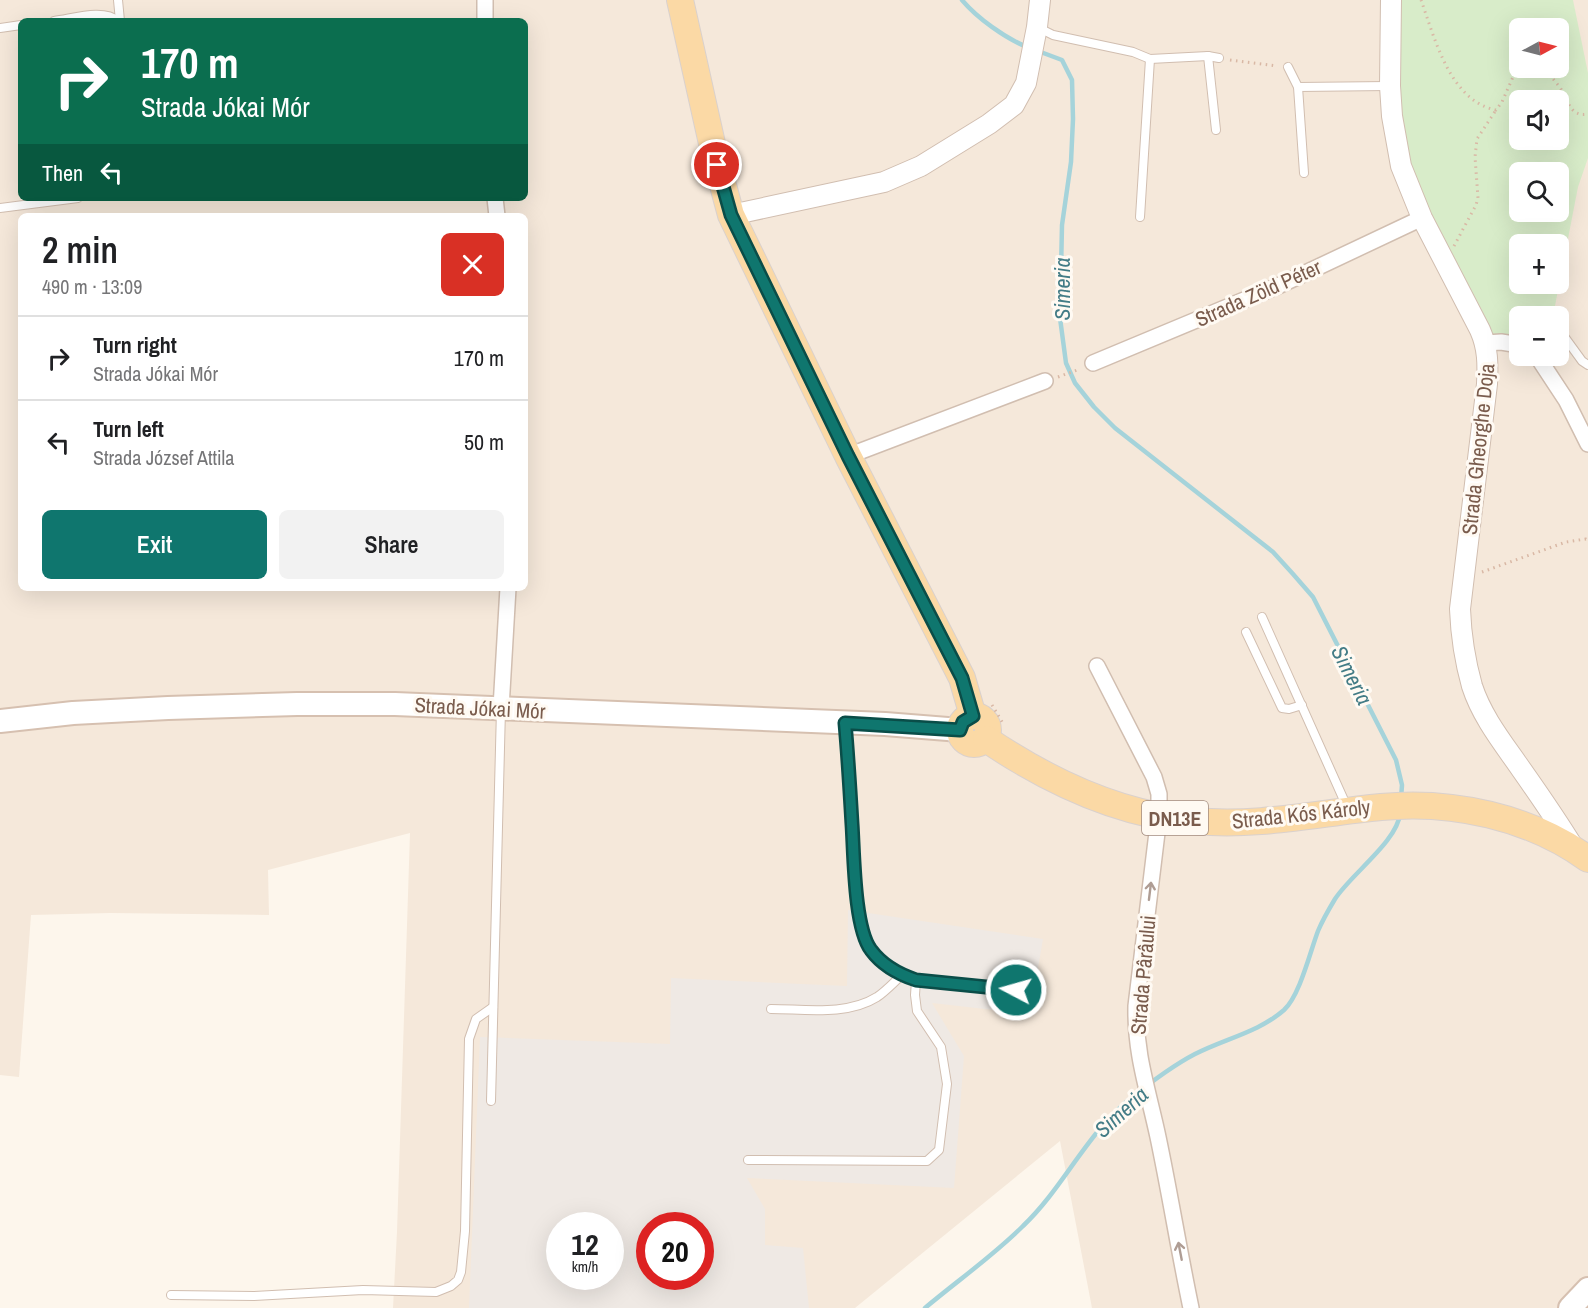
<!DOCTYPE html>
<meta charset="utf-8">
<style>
:root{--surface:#fff;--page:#f2f2f2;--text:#202124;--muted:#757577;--line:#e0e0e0;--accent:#0f766e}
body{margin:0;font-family:"Archivo Narrow",sans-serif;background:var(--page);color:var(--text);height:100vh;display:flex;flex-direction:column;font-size:22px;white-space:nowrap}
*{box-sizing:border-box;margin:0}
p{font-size:20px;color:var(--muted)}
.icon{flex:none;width:33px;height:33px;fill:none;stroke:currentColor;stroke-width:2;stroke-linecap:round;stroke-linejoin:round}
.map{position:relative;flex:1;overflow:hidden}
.side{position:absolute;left:18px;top:213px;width:510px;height:378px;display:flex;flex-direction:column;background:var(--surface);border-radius:9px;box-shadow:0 6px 24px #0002}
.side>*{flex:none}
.hud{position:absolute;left:18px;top:18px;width:510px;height:183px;border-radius:9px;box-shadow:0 6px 24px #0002;background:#0b6e4f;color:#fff;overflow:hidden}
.needle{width:39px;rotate:83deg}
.buttons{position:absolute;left:1509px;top:18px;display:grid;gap:12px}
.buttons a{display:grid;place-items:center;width:60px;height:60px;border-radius:9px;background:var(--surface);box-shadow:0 6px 24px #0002;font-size:30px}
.speed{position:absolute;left:546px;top:1212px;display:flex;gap:12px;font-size:30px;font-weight:700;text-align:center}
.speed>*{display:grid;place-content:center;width:78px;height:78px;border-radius:50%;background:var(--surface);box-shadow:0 6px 24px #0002;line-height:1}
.speed small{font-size:15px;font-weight:400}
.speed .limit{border:9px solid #d22;background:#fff;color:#111}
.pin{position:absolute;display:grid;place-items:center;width:51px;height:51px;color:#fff;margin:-26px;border:3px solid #fff;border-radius:50%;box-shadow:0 2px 6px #0007}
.me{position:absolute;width:66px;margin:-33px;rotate:276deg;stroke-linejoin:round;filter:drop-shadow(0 0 4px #0008)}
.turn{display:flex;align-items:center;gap:21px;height:126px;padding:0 24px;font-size:27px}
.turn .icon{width:78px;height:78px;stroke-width:2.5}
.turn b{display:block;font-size:42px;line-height:51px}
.then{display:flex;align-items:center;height:57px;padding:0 24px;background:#0003;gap:12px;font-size:22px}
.round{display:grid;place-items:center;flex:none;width:63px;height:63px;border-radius:9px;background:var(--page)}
.summary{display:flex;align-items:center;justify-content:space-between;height:102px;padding:0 24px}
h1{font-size:36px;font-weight:600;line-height:45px}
.primary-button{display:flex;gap:12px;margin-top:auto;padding:12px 24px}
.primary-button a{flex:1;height:69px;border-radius:9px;background:var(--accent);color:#fff;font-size:24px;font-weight:600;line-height:69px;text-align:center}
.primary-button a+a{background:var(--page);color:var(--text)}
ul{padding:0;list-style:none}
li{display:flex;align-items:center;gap:18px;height:84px;padding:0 24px;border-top:2px solid var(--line)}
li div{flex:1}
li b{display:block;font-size:22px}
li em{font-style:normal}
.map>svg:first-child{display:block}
.residential{fill:#f5e8da;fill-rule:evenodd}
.industrial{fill:#efe9e4;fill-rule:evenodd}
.green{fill:#d8ecc9;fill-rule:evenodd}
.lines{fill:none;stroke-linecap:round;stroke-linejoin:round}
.stream{stroke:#a5d3da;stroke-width:4.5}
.service-casing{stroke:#d1beb0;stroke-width:10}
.minor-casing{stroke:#d1beb0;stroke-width:18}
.tertiary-casing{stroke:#d1beb0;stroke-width:22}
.secondary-casing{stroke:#d6c0b0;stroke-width:26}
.primary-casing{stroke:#dad1cd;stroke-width:28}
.path{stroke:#d9b8a5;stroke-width:3;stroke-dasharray:1.5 4.5;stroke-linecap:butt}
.service{stroke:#fff;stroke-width:8}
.minor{stroke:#fff;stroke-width:15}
.tertiary{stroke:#fff;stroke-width:20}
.secondary{stroke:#fff;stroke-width:22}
.primary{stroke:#fbd9a5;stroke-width:26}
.oneway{stroke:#af9d94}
.route-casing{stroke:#0a4d48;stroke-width:15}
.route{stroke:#0f766e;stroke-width:10}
.labels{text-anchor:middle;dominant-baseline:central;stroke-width:6;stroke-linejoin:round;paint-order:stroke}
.shield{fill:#fffaf3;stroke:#a28b7f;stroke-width:1.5}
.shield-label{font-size:20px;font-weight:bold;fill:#7a5c4d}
.street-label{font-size:21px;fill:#7a5c4d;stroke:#fffaf3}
.water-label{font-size:22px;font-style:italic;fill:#437c86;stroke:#fffaf3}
</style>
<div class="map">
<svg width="1588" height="1308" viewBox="0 0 1588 1308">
<rect width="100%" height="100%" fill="#fdf6ec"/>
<path class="residential" d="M0 0H1588V1308H1092L1060 1141 855 1308H393L397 1232 410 833 268 870 269 915 110 913 31 915 19 1077 0 1075ZM21 21H525V198H21ZM1520 28H1558V68H1520ZM1520 100H1558V140H1520ZM1520 172H1558V212H1520ZM21 216H525V588H21ZM1520 244H1558V284H1520ZM1520 316H1558V356H1520ZM560 1226H610V1276H560ZM650 1226H700V1276H650Z"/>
<path class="industrial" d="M848 910 1043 939 1030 1014 932 1003 964 1056 954 1188 747 1178 765 1209V1245L803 1248 809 1308H469L480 1037 670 1044 671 978 847 986ZM560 1226H610V1276H560ZM650 1226H700V1276H650Z"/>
<path class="green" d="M1391 0H1573L1588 73V158L1578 187 1553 316H1520L1519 345 1486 343 1407 186ZM1520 28H1558V68H1520ZM1520 100H1558V140H1520ZM1520 172H1558V212H1520ZM1520 244H1558V284H1520Z"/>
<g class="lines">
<g class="stream">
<path d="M962 0C977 18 1005 38 1027 47"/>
<path d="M1038 51 1062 60 1072 80 1073 119 1071 162 1062 225 1060 318 1066 363 1075 383 1094 407 1115 428 1273 552 1293 574 1313 597 1396 760 1402 785 1401 799"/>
<path d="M925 1308C957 1281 993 1256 1023 1226 1064 1187 1086 1134 1131 1098 1151 1082 1172 1066 1195 1054 1224 1039 1259 1032 1284 1010 1300 995 1310 952 1318 931 1323 919 1329 909 1335 899 1351 874 1398 841 1400 813"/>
</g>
<g class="service-casing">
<g id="service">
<path d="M118 0 120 21"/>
<path d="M54 21C72 19 103 8 118 21"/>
<path d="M0 28 21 25"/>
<path d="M1039 28 1053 35 1133 52 1150 59 1208 56 1219 58"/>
<path d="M1208 56 1216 130"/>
<path d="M1288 67 1298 87 1388 86"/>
<path d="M1298 87 1304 173"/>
<path d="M0 208 78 198"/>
<path d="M1140 217 1150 59"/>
<path d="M1558 328 1582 361 1588 365"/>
<path d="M1262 617 1347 807"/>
<path d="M1246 632 1282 708 1289 709 1302 705"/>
<path d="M845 726 855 877 863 934 870 949 892 970 916 980 1016 990"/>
<path d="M771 1009C804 1009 847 1016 877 997 886 991 894 982 902 975"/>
<path d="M491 1101 501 709"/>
<path d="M748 1160 927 1161 939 1150 947 1084 941 1047 917 1011 915 995 916 980"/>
<path d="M171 1295 254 1296 363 1290 436 1292 451 1286 458 1280 461 1272 465 1231 469 1039 476 1019 493 1007"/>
</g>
</g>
<g class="minor-casing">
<g id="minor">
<path d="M485 0V21"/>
<path d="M495 198 497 216"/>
<path d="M1486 343 1501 342 1520 345"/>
<path d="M1537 356 1566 400 1588 444"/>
<path d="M1093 363 1278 286 1422 218"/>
<path d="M848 456 1045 381"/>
<path d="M1097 666 1154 777 1159 794V816L1136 1006C1135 1054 1148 1090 1158 1137 1170 1194 1179 1251 1191 1308"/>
<path d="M501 708 508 588"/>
</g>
</g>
<g class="tertiary-casing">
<g id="tertiary">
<path d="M1391 0 1390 86 1392 116 1401 166 1422 218 1480 330C1488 348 1488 364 1487 384L1460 609C1461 635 1465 661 1472 686 1482 717 1503 743 1521 769 1540 796 1558 822 1575 850"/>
<path d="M731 215 884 182 921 166 989 124 1014 105 1026 83 1037 27 1040 0"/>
</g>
</g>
<g class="secondary-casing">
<g id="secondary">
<path d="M0 721 73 713 168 708 297 704H395L885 724 960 730"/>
<path d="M1570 1308 1588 1289"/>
</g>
</g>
<g class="primary-casing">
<g id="primary">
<path d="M680 0 713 148 731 215 848 456 962 678 973 716"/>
<circle cx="974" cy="730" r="14"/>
<path d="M986 739C1048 781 1119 815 1195 821 1258 827 1318 813 1381 807 1452 800 1530 817 1588 859"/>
</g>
</g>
<g class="path">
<path d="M1421 0C1435 39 1450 101 1496 110L1502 102 1513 77 1532 71 1549 72C1552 79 1557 83 1561 89 1569 102 1570 117 1588 114"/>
<path d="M1230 60 1277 66"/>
<path d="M1454 246 1476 205 1478 198 1475 157 1477 139 1496 110"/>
<path d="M1058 377 1080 369"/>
<path d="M1482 572 1566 542 1586 539 1588 541"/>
<path d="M992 705 1004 725"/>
</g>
<use href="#service" class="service"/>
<use href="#minor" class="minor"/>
<use href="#tertiary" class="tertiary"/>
<use href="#secondary" class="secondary"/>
<use href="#primary" class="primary"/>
</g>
<defs><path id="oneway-shaft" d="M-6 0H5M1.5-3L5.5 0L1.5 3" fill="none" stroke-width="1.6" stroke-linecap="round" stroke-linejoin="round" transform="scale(1.5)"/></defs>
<g class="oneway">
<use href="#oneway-shaft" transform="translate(1150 891) rotate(-83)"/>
<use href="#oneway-shaft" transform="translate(1180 1251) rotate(-101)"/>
</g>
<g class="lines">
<g class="route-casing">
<path id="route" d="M717 165 731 215 848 456 962 678 973 716 963 722 960 730 845 723C848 756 850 790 852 824 854 853 854 928 871 950 882 965 898 974 916 980L1016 990"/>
</g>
<use href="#route" class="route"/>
</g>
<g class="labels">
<rect class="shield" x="1142" y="801" width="66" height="34" rx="4.5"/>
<g class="shield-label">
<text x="1175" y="818">DN13E</text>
</g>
<g class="street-label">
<text transform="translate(1258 293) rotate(-24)">Strada Zöld Péter</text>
<text transform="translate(1478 449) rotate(-84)">Strada Gheorghe Doja</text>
<text transform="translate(480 708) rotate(3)">Strada Jókai Mór</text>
<text transform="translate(1301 814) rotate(-6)">Strada Kós Károly</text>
<text transform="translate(1143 975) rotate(-85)">Strada Pârâului</text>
</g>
<g class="water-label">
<text transform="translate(1062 289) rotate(-90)">Simeria</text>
<text transform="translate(1352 675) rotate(63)">Simeria</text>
<text transform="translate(1121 1112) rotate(-42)">Simeria</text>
</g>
</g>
</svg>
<div class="buttons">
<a><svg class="needle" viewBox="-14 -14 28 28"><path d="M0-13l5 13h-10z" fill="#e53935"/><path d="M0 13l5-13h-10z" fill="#757577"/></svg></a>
<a><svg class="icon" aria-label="sound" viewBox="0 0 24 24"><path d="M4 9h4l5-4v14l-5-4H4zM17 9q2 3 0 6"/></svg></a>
<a><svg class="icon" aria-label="search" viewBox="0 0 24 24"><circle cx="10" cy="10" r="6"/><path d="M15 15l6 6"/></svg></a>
<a>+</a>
<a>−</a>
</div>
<div class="speed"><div>12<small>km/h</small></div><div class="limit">20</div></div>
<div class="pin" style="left:717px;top:165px;background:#d93025"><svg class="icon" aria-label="arrive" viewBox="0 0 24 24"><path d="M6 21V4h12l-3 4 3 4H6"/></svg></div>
<svg class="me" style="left:1016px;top:990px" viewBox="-20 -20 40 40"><circle r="17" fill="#0f766e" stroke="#fff" stroke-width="3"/><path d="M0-11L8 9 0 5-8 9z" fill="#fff"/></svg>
<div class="hud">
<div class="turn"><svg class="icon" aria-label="right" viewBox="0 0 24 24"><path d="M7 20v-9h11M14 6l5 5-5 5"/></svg><div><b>170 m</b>Strada Jókai Mór</div></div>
<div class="then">Then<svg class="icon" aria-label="left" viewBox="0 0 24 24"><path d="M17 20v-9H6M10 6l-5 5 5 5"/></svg></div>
</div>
<section class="side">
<div class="summary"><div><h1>2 min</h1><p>490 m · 13:09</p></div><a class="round" style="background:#d93025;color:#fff"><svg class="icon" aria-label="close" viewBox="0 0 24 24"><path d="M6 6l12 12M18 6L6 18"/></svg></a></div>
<ul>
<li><svg class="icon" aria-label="right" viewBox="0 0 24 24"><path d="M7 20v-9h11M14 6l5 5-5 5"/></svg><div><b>Turn right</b><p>Strada Jókai Mór</p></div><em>170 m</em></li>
<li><svg class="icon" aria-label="left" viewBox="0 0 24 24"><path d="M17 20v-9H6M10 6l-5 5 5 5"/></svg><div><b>Turn left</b><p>Strada József Attila</p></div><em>50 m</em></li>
</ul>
<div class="primary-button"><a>Exit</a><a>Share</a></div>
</section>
</div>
